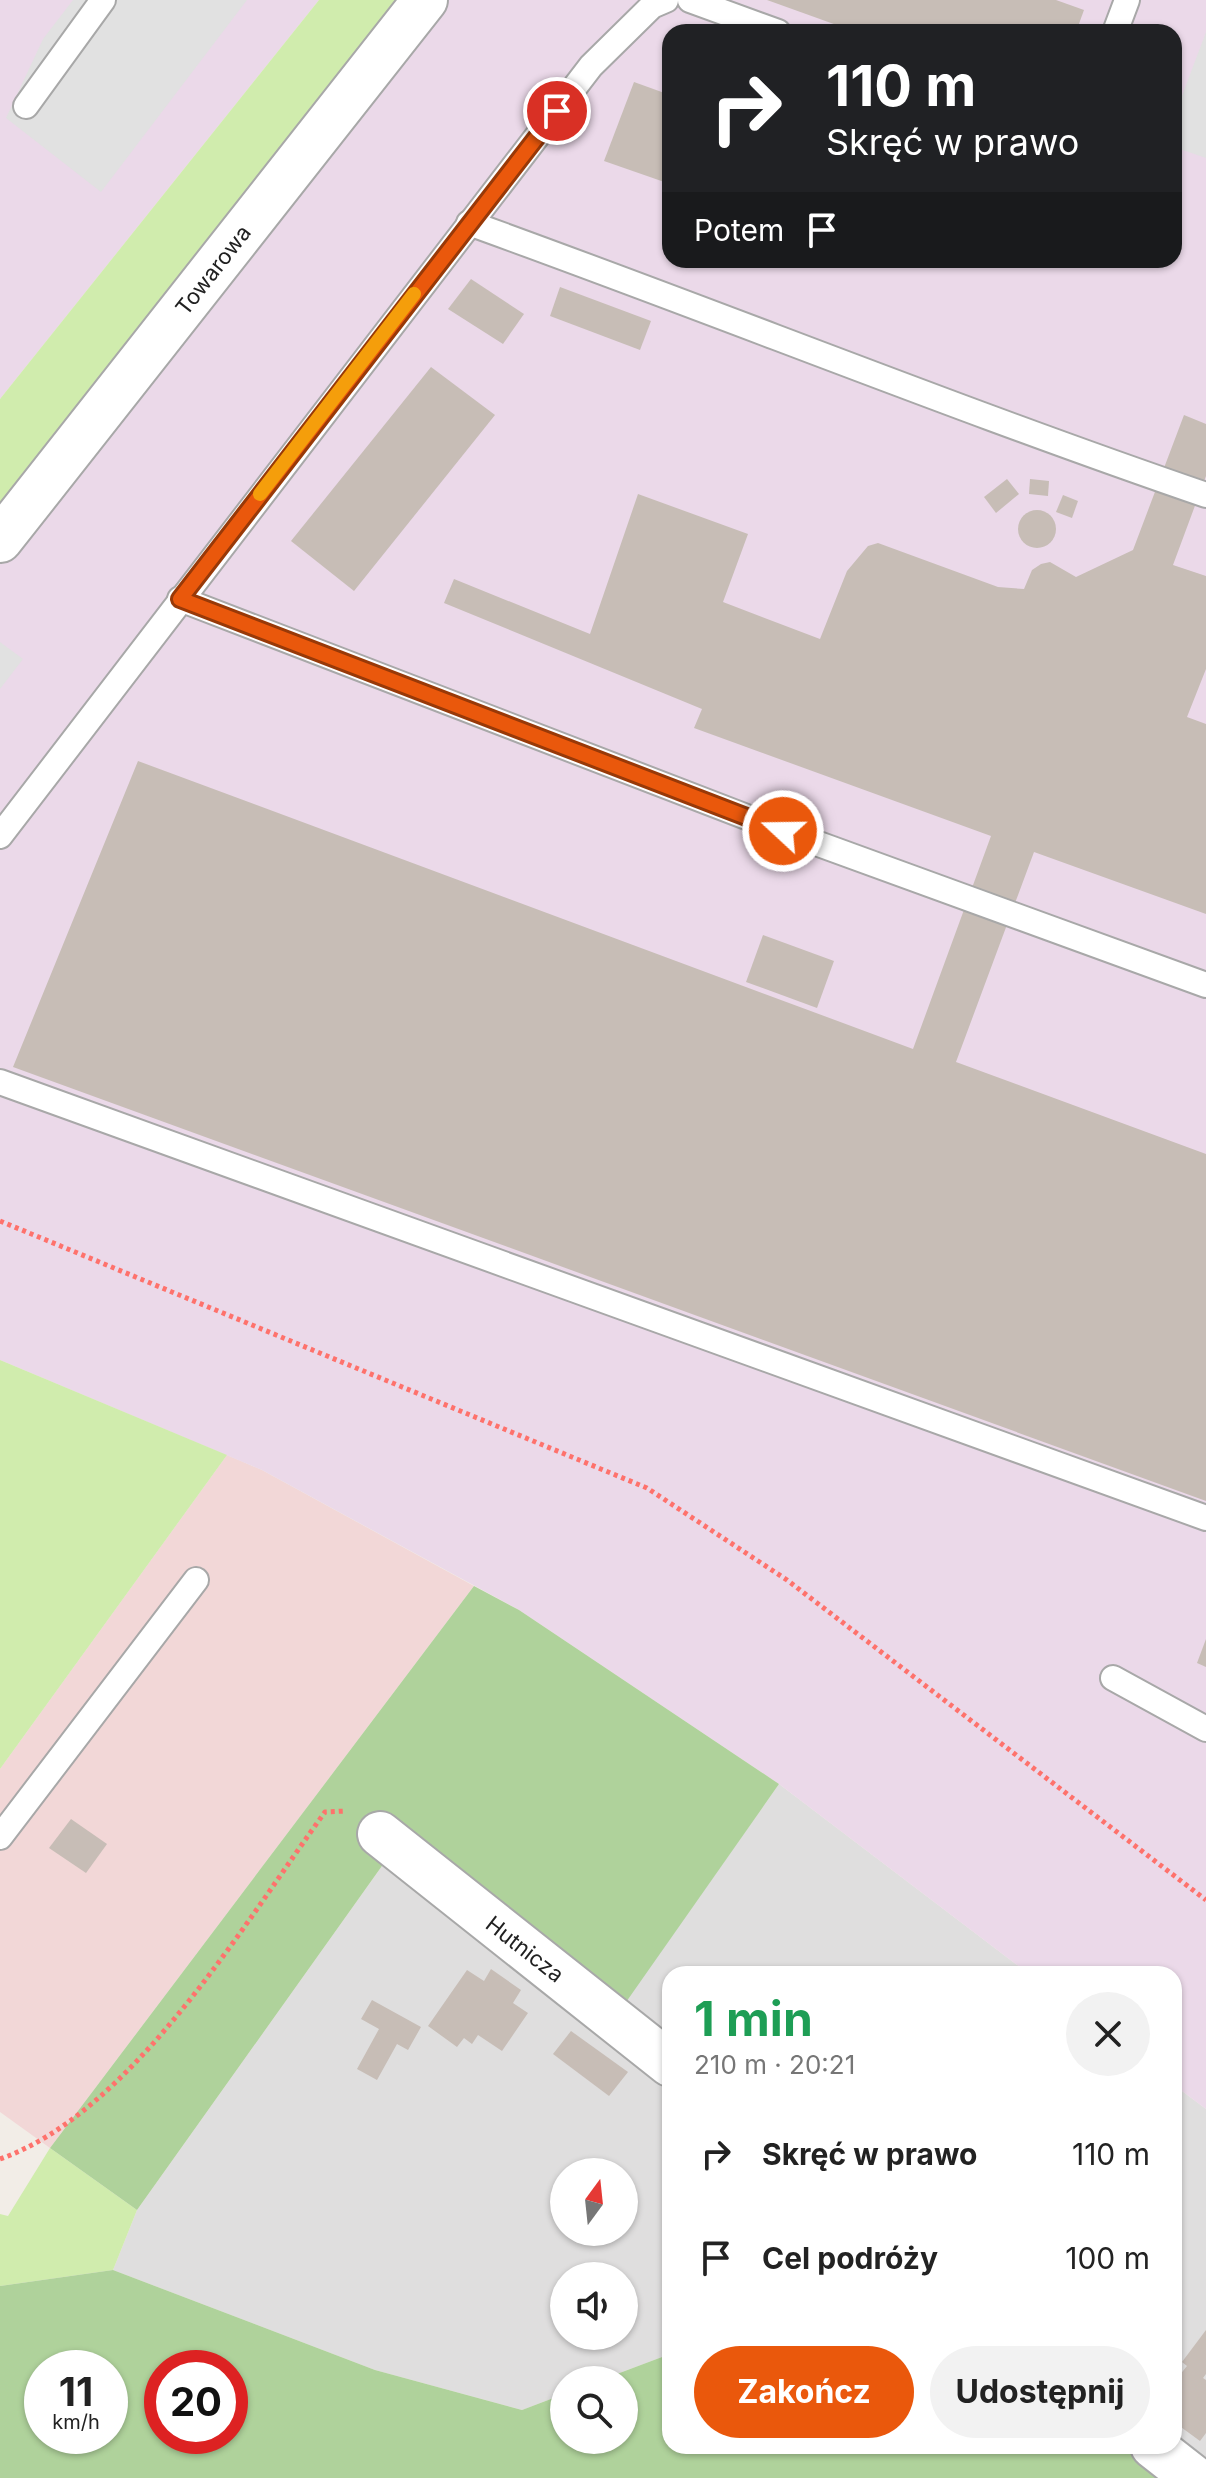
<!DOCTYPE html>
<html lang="pl">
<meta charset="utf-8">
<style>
:root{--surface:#fff;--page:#f2f2f2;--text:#222;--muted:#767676;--accent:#ea580c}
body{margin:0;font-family:Inter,sans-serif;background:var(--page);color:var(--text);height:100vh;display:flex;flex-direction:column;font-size:30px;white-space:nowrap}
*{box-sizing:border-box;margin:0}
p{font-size:26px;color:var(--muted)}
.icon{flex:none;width:44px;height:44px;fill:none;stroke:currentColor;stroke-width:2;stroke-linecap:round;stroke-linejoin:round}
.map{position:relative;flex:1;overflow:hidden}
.sheet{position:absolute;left:662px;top:1966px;width:520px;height:488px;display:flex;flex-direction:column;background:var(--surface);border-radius:24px;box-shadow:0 2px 6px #0004}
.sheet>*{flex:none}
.banner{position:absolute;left:662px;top:24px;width:520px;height:244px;border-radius:24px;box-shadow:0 2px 6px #0004;background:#202124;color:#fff;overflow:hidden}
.needle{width:52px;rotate:15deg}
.fabs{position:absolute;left:550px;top:2158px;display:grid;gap:16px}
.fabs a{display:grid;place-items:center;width:88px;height:88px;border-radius:50%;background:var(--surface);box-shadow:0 2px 6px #0004;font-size:40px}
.speed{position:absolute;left:24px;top:2350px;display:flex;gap:16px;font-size:40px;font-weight:700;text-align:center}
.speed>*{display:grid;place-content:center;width:104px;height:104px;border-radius:50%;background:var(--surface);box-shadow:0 2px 6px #0004;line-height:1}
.speed small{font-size:20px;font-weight:400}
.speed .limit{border:12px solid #d22;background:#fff;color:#111}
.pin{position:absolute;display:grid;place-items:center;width:68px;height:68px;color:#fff;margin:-34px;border:4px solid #fff;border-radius:50%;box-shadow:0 2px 8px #0007}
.me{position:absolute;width:88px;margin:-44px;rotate:291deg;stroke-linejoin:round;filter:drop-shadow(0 0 6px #0008)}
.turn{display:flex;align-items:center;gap:28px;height:168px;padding:0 32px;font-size:36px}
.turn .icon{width:104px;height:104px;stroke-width:2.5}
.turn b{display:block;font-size:56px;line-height:68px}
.then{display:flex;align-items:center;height:76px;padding:0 32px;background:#0003;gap:16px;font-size:30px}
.round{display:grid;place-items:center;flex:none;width:84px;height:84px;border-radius:42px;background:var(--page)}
.summary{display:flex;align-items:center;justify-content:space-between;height:136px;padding:0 32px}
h1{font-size:48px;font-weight:700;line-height:60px;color:#1e9e55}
.button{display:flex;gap:16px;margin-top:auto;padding:16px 32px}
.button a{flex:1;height:92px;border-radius:48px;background:var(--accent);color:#fff;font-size:32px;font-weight:700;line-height:92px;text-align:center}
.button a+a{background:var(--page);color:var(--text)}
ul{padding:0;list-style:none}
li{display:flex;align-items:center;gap:24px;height:104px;padding:0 32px}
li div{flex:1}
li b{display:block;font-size:30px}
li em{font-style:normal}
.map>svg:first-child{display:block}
.residential{fill:#dfdede;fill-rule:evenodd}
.commercial{fill:#f2d7d7}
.industrial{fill:#ebd9e9;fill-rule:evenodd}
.grass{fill:#d0ecad}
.forest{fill:#afd29b;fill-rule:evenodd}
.parking{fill:#e1e1e1}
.building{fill:#c7bdb6}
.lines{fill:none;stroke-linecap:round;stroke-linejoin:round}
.service-casing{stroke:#a8a8a8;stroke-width:28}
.minor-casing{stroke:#a8a8a8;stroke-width:48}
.path{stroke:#fe726c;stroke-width:5;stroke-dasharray:4 4;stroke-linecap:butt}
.service{stroke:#fff;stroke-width:24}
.minor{stroke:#fff;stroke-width:44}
.route-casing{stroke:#983908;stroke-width:20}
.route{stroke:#ea580c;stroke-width:14}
.slow{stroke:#f59e0b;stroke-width:14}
.labels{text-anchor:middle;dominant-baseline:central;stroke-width:6;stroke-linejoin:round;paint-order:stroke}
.street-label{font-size:22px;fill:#212121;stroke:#fff}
</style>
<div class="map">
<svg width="1206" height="2478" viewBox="0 0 1206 2478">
<rect width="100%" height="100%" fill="#f2ede7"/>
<g class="residential">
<path d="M779 1784 1029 1974H670V2354L601 2380H564V2394L522 2410 375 2370 113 2270 137 2210 404 1835 623 2005ZM564 2172H624V2232H564ZM564 2276H624V2336H564Z"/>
<path d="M1174 2085 1206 2109V2478H1164L1124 2446H1174Z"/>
</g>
<path class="commercial" d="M227 1455 262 1470 474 1586 50 2148 0 2112V1769Z"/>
<g class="industrial">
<path d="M0 0H319L0 399Z"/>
<path d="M439 0H1206V2109L1174 2085V1974H1029L779 1784 519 1610 262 1470 0 1360V554ZM670 32H1174V260H670Z"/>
</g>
<g class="grass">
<path d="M319 0H400L0 508V399Z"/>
<path d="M0 1360 227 1455 0 1769Z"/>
<path d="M50 2148 137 2210 113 2270 0 2286V2214L8 2216Z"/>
</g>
<g class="forest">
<path d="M474 1586 519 1610 779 1784 624 2005 404 1835 137 2210 50 2148Z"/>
<path d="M113 2270 375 2370 522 2410 564 2394V2440H624V2380H601L670 2354V2446H1123L1163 2478H0V2286ZM42 2368H110V2436H42ZM162 2368H230V2436H162Z"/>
</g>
<g class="parking">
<path d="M73 0H247L101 192 6 118 43 39Z"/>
<path d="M1206 32V158L1174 147V117Z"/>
<path d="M0 642 23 659 0 689Z"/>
</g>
<g class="building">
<path d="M767 0H1056L1084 10 1076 32H856Z"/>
<path d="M634 82 670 95V184L604 161Z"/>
<path d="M471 279 524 314 503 344 448 309Z"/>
<path d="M560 287 651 321 640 350 550 316Z"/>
<path d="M431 367 495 415 354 591 291 541Z"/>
<path d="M1184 415 1206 424V476L1173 565 1206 576V669L1187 717 1206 724V914L1034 852 956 1062 1206 1154V1501L13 1067 138 761 913 1049 991 836 694 728 702 709 444 603 454 579 590 634 638 494 748 534 723 602 820 639 847 571 868 546 878 543 998 587 1024 589 1032 570 1041 564 1050 562 1076 577 1133 550Z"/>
<path d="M1007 479 1019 494 996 513 984 497Z"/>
<path d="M1030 479 1049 481 1048 496 1029 494Z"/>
<path d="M1063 495 1078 501 1072 518 1056 512Z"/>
<circle cx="1037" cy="529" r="19"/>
<path d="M763 935 834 961 817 1008 746 982Z"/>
<path d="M1206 1639V1667L1197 1663Z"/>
<path d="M71 1819 107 1844 86 1873 49 1848Z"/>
<path d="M491 1969 521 1990 513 2003 528 2013 502 2051 478 2035 472 2044 464 2038 457 2047 428 2026 467 1970 484 1981Z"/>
<path d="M372 2000 421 2027 408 2050 397 2044 377 2080 357 2069 379 2029 361 2019Z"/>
<path d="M571 2031 628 2072 609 2096 553 2054Z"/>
<path d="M1206 2330V2374L1203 2378 1206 2380V2433L1200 2441 1174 2422 1180 2407 1174 2402V2382L1187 2366 1182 2362Z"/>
</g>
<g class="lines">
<g class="service-casing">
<g id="service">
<path d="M690 0 778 32"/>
<path d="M1115 32 1127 0"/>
<path d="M26 106 103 0"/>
<path d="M469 223C716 312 958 410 1206 495"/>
<path d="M180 599 783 831 1206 985"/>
<path d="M0 836 591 66 652 6 666 0"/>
<path d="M0 1082 1206 1518"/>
<path d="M1113 1678 1206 1729"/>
<path d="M0 1837 196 1580"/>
</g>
</g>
<g class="minor-casing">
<g id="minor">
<path d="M0 540 425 0"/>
<path d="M380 1834 670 2064"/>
<path d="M1153 2446 1194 2478"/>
</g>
</g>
<g class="path">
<path d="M0 1221 647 1488 787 1580 1206 1900"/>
<path d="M0 2159C132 2113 245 1922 325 1812L346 1811"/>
</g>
<use href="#service" class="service"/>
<use href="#minor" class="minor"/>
</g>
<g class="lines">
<g class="route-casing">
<path id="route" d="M557 111 180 599 783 831"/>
</g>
<use href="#route" class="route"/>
<path class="slow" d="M260 494 414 294"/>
</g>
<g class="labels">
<g class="street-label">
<text transform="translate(213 270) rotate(-52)">Towarowa</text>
<text transform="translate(525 1949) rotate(38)">Hutnicza</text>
</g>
</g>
</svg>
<div class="fabs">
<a><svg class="needle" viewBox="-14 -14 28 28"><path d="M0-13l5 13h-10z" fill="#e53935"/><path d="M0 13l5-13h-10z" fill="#767676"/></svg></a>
<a><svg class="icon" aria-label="sound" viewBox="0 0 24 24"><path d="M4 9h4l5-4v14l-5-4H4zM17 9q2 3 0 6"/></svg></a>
<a><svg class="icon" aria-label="search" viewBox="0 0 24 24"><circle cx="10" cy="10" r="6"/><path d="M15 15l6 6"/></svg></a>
</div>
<div class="speed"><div>11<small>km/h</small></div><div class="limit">20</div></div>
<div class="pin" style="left:557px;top:111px;background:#d93025"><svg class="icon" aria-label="arrive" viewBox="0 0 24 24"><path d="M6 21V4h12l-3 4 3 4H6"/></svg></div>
<svg class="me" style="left:783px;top:831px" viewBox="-20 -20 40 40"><circle r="17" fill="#ea580c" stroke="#fff" stroke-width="3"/><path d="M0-11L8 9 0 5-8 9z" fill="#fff"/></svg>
<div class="banner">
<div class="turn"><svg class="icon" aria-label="right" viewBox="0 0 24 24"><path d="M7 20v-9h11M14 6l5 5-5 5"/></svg><div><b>110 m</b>Skręć w prawo</div></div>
<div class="then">Potem<svg class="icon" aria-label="arrive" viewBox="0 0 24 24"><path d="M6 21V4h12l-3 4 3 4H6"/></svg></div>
</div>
<section class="sheet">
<div class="summary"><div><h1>1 min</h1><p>210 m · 20:21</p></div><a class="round"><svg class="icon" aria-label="close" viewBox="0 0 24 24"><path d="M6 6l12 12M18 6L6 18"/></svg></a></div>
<ul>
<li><svg class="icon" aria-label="right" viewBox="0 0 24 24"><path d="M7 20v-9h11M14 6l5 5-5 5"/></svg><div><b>Skręć w prawo</b></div><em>110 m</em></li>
<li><svg class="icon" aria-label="arrive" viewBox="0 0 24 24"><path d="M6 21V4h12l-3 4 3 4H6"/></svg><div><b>Cel podróży</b></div><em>100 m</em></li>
</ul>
<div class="button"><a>Zakończ</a><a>Udostępnij</a></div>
</section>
</div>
